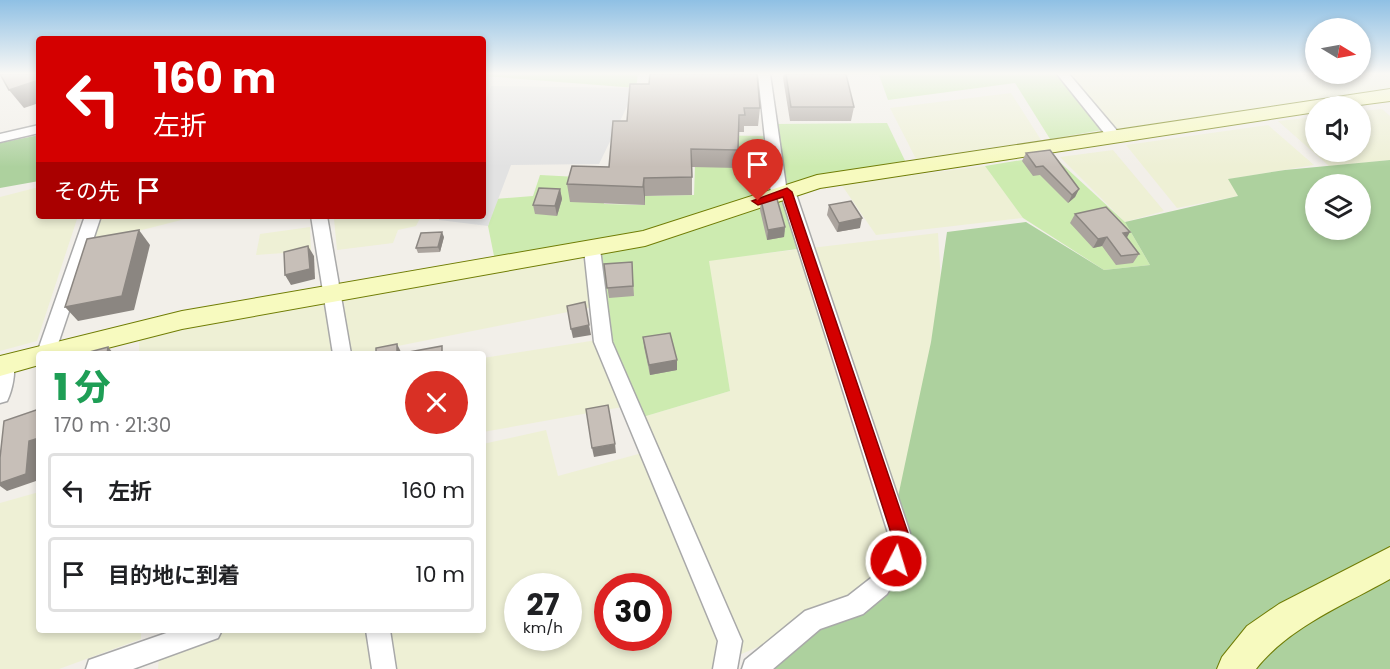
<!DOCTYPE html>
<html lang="ja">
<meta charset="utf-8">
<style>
:root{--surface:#fff;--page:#f2f2f2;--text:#202124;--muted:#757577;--line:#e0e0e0}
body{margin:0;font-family:Poppins,"Noto Sans JP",sans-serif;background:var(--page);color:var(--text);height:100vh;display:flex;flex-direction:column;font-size:22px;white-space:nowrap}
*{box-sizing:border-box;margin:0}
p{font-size:20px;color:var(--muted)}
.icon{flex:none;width:33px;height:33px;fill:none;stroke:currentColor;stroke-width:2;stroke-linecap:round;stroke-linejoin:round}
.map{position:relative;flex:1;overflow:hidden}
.side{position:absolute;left:36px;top:351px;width:450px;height:282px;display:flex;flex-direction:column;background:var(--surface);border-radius:6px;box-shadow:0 3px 9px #0003}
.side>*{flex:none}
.top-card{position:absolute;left:36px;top:36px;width:450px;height:183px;border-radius:6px;box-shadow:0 3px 9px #0003;background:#d40000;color:#fff;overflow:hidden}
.needle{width:39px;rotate:100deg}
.fabs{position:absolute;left:1305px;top:18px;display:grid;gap:12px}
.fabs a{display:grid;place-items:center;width:66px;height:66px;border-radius:50%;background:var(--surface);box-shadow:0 3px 9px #0003;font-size:30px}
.speed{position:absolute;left:504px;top:573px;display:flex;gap:12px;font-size:30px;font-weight:700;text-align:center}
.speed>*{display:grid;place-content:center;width:78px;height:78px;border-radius:50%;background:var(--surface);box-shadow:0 3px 9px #0003;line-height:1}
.speed small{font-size:15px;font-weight:400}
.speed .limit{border:9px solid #d22;background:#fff;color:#111}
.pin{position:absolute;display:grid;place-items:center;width:51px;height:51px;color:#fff;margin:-62px -26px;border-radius:50% 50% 50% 0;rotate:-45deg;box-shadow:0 0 6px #0007}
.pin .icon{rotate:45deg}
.me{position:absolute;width:66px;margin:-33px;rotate:5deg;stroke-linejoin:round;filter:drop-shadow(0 0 4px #0008)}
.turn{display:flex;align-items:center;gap:21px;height:126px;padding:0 18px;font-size:27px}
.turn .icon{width:78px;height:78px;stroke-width:2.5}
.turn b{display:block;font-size:42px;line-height:51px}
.then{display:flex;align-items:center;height:57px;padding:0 18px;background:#0003;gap:12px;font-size:22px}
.round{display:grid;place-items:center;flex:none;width:63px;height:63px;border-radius:32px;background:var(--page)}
.head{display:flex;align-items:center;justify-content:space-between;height:102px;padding:0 18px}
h1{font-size:36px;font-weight:800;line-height:45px;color:#1e9e55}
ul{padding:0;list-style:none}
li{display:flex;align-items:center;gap:18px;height:75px;margin:0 12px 9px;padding:0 6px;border:3px solid var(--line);border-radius:6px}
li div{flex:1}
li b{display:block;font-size:22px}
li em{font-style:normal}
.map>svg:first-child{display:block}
.farmland{fill:#eef0d5;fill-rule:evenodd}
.grass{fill:#cdebb0}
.forest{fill:#add19e;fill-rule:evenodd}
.parking{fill:#e2e2e2}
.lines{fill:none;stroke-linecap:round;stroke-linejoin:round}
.street-casing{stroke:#a9a9a9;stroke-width:3}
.secondary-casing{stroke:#707d05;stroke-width:2}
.street{fill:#fff;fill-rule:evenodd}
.secondary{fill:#f7fabf;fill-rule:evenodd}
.wall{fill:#aba49e}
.shaded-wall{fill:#8b8681}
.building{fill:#c7bfb8;stroke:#8b8681;stroke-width:1.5}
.route{fill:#d40000;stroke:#8a0000;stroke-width:1.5}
</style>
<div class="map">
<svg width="1390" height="669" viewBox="0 0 1390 669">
<rect width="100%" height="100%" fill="#f2efe9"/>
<g class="farmland">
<path d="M1063 74H1390V97L1114 136Z"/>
<path d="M1011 93 1041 140 916 159 890 108Z"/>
<path d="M1382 109 1390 116V160L1329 166 1278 121 1315 117 1316 152H1360L1361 111Z"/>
<path d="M1268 125 1314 165 1229 179 1238 196 1177 208 1126 145Z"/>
<path d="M1113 150 1164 211 1125 222 1060 157Z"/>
<path d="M985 166 1023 218 876 235 841 184Z"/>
<path d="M39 187V216H78L37 341 0 351V197Z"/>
<path d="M93 216H197L83 245Z"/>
<path d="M349 216H421L416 226 398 230 393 243 337 250 334 219Z"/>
<path d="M310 227 311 251 256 255 260 234Z"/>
<path d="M938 233 941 283 899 533 855 606 727 660 724 669H393L386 630H483V444L546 430 558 476 642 453 636 419 730 391 708 260ZM518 586H568V638H518ZM608 586H658V638H608Z"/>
<path d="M589 256 593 307 358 354H346L344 296Z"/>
<path d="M327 299 333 354H139V335Z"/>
<path d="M597 340 622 407 483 432V358Z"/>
<path d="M39 492V630H141V639L59 669H0V503Z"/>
<path d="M210 630H378L384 669H158L160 647Z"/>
</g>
<g class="grass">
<path d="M483 74H638L636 88 483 76Z"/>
<path d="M775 74H1061L1108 129 1050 139 1015 83 888 100 879 75Z"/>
<path d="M887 123 908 167 787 191 774 124Z"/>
<path d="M696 135 772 136 779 194 812 247 709 261 730 391 636 419 603 342 593 254 648 234 496 266 488 226 495 199 533 196 540 175 597 178 604 204 644 205 645 196 694 195Z"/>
<path d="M1052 155 1125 222 1150 265 1104 270 1023 218 985 166Z"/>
</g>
<g class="forest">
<path d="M39 135V181L0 188V143Z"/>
<path d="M1390 160V669H740L879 586 931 342 947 232 1026 222 1104 270 1150 265 1125 222 1238 196 1228 179 1285 170ZM1316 184H1360V230H1316Z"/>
</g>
<path class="parking" d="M491 86 636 88 599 164 511 165 488 226 439 220 440 216H483V107Z"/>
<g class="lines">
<g class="street-casing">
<g id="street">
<path d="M758 74H770L786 186 795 191 910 533 907 561 887 594 863 614 820 629 773 669H742L745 660 805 611 848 596 871 578 885 558 888 533 782 198 774 197 771 194Z"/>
<path d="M1057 74H1069L1119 133V139H1109Z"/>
<path d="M39 125V133L0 142V134Z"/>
<path d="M85 216H101L55 353 39 354V357L37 353Z"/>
<path d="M311 216H327L351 354H333Z"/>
<path d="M592 243 600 249 612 342 742 641 737 669H713L718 641 594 342 584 249Z"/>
<path d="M5 358 12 360C17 370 12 391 7 401L0 403V359Z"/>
<path d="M175 630H222L218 638 133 669H86L89 660Z"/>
<path d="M366 630H390L396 669H372Z"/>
</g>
</g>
<g class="secondary-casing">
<g id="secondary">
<path d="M1390 89V101L1352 106H1316V112L820 188 645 246 182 329 84 354H39V365L0 376V356L182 311 643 231 817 175Z"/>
<path d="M1390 547V579C1344 605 1289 627 1256 669H1217L1222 657 1247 626 1279 604Z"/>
</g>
</g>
<use href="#street" class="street"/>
<use href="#secondary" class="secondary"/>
</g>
<g class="wall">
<path d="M784 74H846L854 107 851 121H790L783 78Z"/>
<path d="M630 84 760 108 758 126H744V132H739L737 168 692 167V195L645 196V205L570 202 567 184 609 167 627 121Z"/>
<path d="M1026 153 1079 189 1075 197 1068 203 1040 175 1033 176 1022 161Z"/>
<path d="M560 189 562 199 557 216 535 214 533 205Z"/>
<path d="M761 200 785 227 784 237 767 240 760 210Z"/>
<path d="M829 205 860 228 837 232 827 215Z"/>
<path d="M1075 214 1127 238 1139 254 1133 263 1116 265 1102 246 1093 248 1070 223Z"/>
<path d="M444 237 440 252 418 253 416 248Z"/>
<path d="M632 262 634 296 609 298 604 264Z"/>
<path d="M643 337 677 370 650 375 644 347Z"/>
</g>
<g class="shaded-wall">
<path d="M39 80V103L24 108 9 90Z"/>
<path d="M644 178 645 196V205L643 187Z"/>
<path d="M560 189 562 199 557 216 555 206Z"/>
<path d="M1079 189 1075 197 1068 203 1072 195Z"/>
<path d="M862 218 860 228 837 232 839 223Z"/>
<path d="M785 227 784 237 767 240 768 230Z"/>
<path d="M139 230 150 245 134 310 78 321 65 307Z"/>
<path d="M442 232 444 237 440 252 438 247Z"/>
<path d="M1130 232 1125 241 1123 233Z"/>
<path d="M1107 237 1102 246 1093 248 1098 239Z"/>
<path d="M308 246 314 256 315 279 291 285 285 275Z"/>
<path d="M589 325 591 335 573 338 571 329Z"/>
<path d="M397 344 402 354H397Z"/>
<path d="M108 347 114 354H107Z"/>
<path d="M677 360V370L650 375 649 365Z"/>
<path d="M39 438 36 481 7 491 0 486V483L29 441Z"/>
<path d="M615 444 616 453 594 457 592 448Z"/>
</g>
<g class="building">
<path d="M0 74H39V80L9 90Z"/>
<path d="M650 74H757L760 108H744L745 115H739L738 150 691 149 692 177 644 178 643 187 567 184 572 166 609 167 613 121H627L630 84H649Z"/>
<path d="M786 74H846L854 107H791Z"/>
<path d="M1050 150 1079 189 1072 195 1043 166 1036 167 1026 153Z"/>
<path d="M539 188 560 189 555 206 533 205Z"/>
<path d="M777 199 785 227 768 230 761 200Z"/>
<path d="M851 201 862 218 839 223 829 205Z"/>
<path d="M1106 207 1130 232 1123 233 1139 254 1121 256 1107 237 1098 239 1075 214Z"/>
<path d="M139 230 122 296 65 307 87 239Z"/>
<path d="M442 232 438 247 416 248 421 233Z"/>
<path d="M308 246 310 269 285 275 284 252Z"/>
<path d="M632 262 633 286 607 288 604 264Z"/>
<path d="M585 302 589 325 571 329 567 306Z"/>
<path d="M670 333 677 360 649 365 643 337Z"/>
<path d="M397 344V354H376V348Z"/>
<path d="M442 346V354H398Z"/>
<path d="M108 347 107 354H82Z"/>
<path d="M608 405 615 444 592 448 586 409Z"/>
<path d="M39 409V438L29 441 26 474 0 483V458L4 421Z"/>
</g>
<linearGradient id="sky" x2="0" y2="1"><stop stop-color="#8fc0e4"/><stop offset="0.44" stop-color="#f9f8f5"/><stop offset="1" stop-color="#f9f8f5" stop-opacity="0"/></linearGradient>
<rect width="1390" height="167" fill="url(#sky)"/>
<path class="route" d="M787 188 792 192 908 533 902 566 896 569 890 566 887 561 891 533 783 197 758 205 752 201Z"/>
</svg>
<div class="fabs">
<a><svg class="needle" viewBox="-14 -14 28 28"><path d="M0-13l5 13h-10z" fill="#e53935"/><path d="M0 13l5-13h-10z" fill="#757577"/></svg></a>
<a><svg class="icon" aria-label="sound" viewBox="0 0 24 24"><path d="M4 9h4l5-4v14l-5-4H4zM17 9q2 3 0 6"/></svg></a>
<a><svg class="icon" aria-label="layers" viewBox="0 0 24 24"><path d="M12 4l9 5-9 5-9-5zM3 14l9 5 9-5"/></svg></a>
</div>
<div class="speed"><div>27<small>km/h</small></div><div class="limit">30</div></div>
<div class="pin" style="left:758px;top:201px;background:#d93025"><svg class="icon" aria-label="arrive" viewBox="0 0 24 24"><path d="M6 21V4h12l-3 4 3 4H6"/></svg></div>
<svg class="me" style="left:896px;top:561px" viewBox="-20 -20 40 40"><circle r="17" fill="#d40000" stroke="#fff" stroke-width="3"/><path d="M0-11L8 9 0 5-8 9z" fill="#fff"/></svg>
<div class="top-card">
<div class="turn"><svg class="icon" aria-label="left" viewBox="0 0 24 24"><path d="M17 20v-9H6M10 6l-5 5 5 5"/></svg><div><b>160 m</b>左折</div></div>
<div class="then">その先<svg class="icon" aria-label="arrive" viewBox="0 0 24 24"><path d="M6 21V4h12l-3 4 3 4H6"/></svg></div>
</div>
<section class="side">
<div class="head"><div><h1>1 分</h1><p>170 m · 21:30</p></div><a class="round" style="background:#d93025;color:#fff"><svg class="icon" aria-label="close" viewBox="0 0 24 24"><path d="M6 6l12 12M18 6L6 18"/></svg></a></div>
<ul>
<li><svg class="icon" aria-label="left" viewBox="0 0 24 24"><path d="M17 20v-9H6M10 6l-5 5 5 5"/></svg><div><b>左折</b></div><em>160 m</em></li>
<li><svg class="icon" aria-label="arrive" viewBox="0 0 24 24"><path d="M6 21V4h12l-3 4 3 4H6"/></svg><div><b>目的地に到着</b></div><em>10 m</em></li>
</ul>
</section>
</div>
